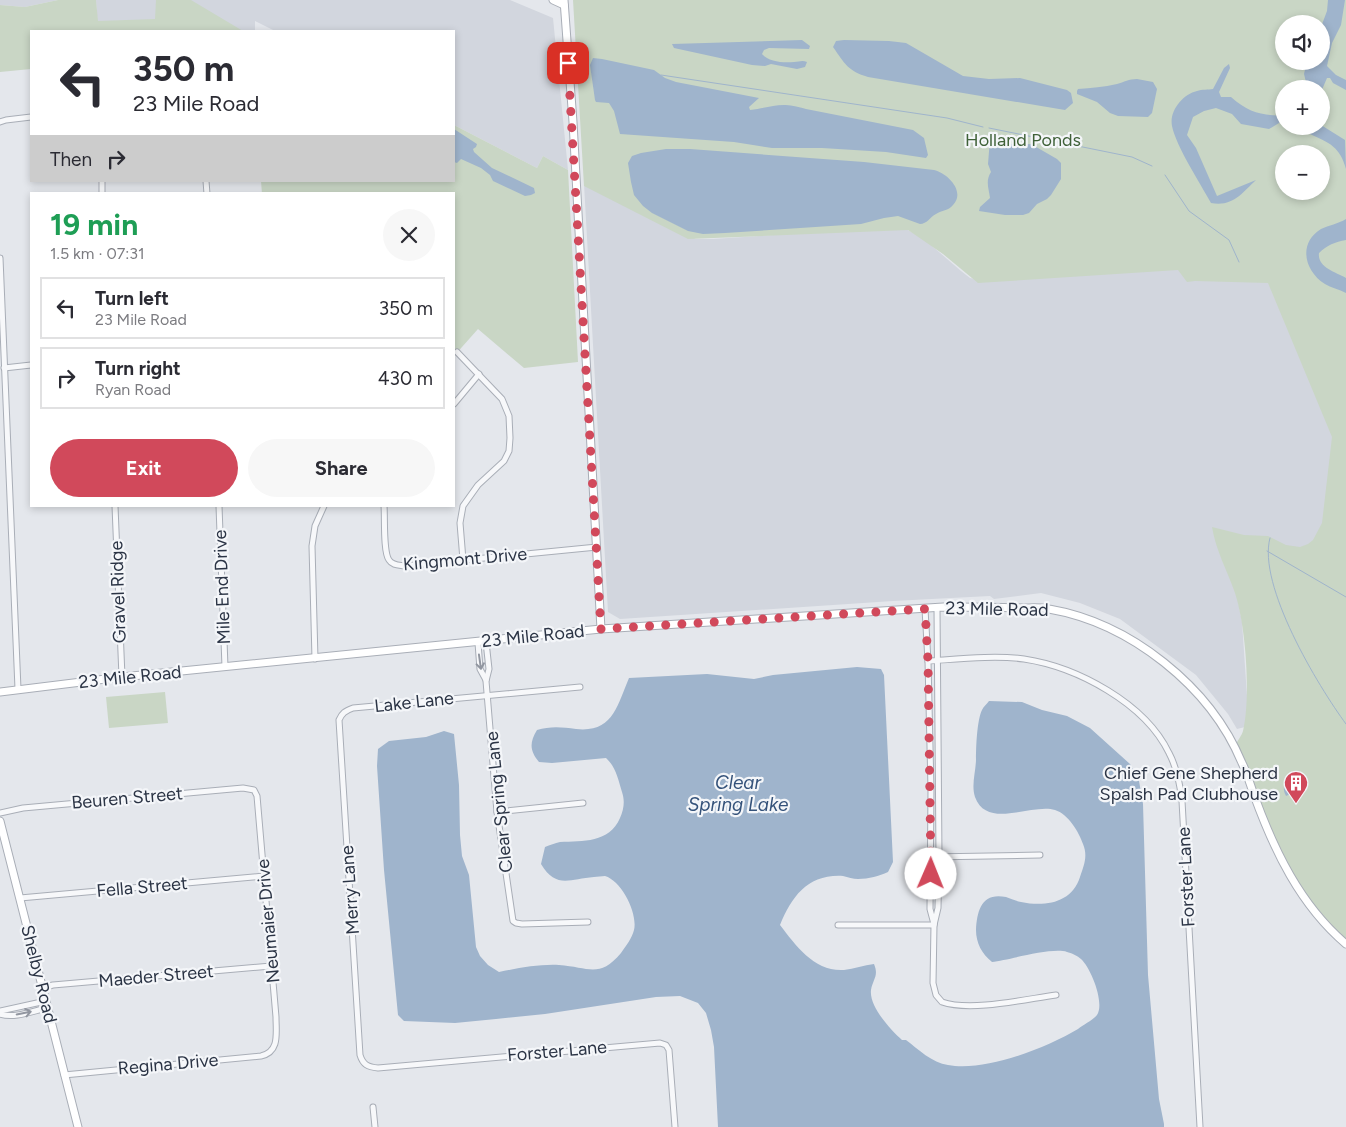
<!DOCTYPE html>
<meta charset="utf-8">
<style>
:root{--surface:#fff;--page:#f7f7f7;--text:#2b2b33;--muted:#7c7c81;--line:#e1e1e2;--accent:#d1495b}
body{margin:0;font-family:Figtree,sans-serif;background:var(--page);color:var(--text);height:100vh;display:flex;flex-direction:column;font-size:19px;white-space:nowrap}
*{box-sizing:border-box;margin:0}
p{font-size:16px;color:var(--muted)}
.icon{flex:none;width:28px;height:28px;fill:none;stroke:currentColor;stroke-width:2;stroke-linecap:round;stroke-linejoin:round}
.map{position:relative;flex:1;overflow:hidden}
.sheet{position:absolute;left:30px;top:192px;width:425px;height:315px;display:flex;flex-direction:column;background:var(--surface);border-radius:0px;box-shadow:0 2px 8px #0003}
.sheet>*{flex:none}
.banner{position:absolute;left:30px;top:30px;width:425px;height:152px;border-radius:0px;box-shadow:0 2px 8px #0003;background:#fff;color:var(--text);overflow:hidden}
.controls{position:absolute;left:1275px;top:15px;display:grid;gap:10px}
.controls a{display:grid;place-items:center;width:55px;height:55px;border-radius:50%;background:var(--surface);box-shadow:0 2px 8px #0003;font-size:25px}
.pin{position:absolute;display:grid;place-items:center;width:42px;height:42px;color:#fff;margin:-21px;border-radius:10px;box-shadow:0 2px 8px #0006}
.me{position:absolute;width:55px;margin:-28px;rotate:1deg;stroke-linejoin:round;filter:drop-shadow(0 0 4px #0008)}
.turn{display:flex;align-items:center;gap:18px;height:105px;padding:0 20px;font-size:22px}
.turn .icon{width:65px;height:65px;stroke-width:2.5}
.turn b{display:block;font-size:35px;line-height:42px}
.then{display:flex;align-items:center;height:48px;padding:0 20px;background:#0003;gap:10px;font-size:19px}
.round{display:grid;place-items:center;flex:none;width:52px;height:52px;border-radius:26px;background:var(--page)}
.summary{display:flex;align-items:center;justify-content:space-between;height:85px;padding:0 20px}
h1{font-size:30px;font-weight:700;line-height:38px;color:#1e9e55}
.action{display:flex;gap:10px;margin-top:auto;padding:10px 20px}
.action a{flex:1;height:58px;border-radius:30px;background:var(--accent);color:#fff;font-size:20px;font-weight:700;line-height:58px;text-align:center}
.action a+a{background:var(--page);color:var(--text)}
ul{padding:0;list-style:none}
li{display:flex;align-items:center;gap:15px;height:62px;margin:0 10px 8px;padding:0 10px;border:2px solid var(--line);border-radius:0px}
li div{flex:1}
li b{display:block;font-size:19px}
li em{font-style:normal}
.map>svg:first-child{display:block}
.built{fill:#d2d6de}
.green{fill:#c9d6c5;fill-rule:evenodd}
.water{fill:#9fb4cc}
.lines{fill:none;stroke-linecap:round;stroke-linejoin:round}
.stream{stroke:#9fb4cc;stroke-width:1}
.street-casing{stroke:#a9aeb7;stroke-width:7}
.secondary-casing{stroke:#a9aeb7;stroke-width:9}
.street{stroke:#f7f8fa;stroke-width:5}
.secondary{stroke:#fff;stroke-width:7}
.oneway{stroke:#9196a0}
.route{stroke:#d1495b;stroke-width:9;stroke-dasharray:0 16.2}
.labels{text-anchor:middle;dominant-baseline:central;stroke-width:4.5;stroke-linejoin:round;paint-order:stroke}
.park-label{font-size:18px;fill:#3f6138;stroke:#f4f6f9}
.street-label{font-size:18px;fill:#2b3445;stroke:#f4f6f9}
.poi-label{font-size:18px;fill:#2b3445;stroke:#f4f6f9;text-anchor:end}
.water-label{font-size:19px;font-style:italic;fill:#34527a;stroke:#f4f6f9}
</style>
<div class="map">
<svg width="1346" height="1127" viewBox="0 0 1346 1127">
<rect width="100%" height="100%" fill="#e4e7ec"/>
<g class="built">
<path d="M0 0H58L25 7 0 5Z"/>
<path d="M96 0H510L553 18 568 170 543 156 537 168 454 125V31H275L255 21V31H98Z"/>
<path d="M584 184 696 239H712L851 230 906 229 924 239 961 271 970 278 980 280 1160 269 1269 271 1346 414V555L1235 585 1242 622 1249 726 1237 729 1228 714 1196 675 1120 619 1080 603 1041 593 994 599 990 596 893 601 620 619 608 612Z"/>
</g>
<g class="green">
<path d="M58 0H96L98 21 155 19 156 0H191L243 31H31V69L0 72V5L25 7Z"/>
<path d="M573 0H1346V940L1315 909 1282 857 1236 744C1238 740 1242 735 1243 731 1251 696 1246 627 1235 593 1227 570 1216 551 1212 527L1244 535 1268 536 1286 545 1300 547 1308 544 1313 540 1322 523 1332 437 1268 283 1195 281 1187 282 1178 270 978 283 943 254 908 230 688 239 584 186ZM1284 24H1321V61H1284ZM1284 89H1321V126H1284ZM1284 154H1321V191H1284Z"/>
<path d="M454 125 537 168 543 156 568 170 578 362 524 368 478 329 454 356V194H262L261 181H454Z"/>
<path d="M165 692 168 723 109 728 106 697Z"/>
</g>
<g class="water">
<path d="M1328 0H1345L1341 25 1332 43 1327 66 1336 75 1346 80V90L1333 83 1330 78H1327L1321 92V89H1305L1307 86 1304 74 1307 61H1321V27L1327 11Z"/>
<path d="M802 40 810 46 809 49 769 48 764 50 762 54C769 62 783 63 794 62 799 62 802 60 807 62L805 67 797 69 771 64 765 66 752 65 674 48 672 44Z"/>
<path d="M844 40 889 41 906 43 963 76 989 79 1020 78 1067 90 1071 93 1073 103 1065 110 868 77C848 71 845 64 833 47L836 41Z"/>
<path d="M593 58 602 59 654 70 665 78 676 82 759 98 749 107 750 110C774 107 780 101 806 109L913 130 924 138 928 155 926 158 886 152 822 148H772L734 142 620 134 614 111 609 103 596 102 595 100 590 65Z"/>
<path d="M1229 64 1230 68 1219 92 1221 97H1231C1249 113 1261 115 1284 116V120L1269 129 1241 124 1232 114 1216 108 1204 111 1193 117 1187 135 1196 148 1217 196 1256 180C1242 193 1233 207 1211 203 1200 183 1176 146 1172 126 1169 111 1183 94 1197 91 1202 89 1208 90 1213 89L1224 68Z"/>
<path d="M1137 79 1153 82 1157 89 1152 113 1148 117 1118 116 1110 113 1097 102 1077 94V91L1078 89C1091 88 1104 87 1117 84 1124 82 1129 79 1137 79Z"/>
<path d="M1321 125 1345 140 1346 169C1340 147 1330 143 1310 134 1301 131 1299 133 1291 126Z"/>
<path d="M454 129 477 144 476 147 473 149 474 152 492 168 534 188 535 193 531 195 525 196 493 181 490 175 481 168 461 159 457 163 454 162Z"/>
<path d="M990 139 1016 145 1031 144 1057 159 1061 163V179L1051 195 1047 199 1037 204 1029 213 1023 215H1005L979 211 980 207 990 198C989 189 985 181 991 172L988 164Z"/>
<path d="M666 149H690L864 162 934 170C947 173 966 191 953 205 948 211 942 210 936 214 930 217 927 224 920 224L898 216 884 218 861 224 725 233 703 234 688 231 652 213 643 206 634 195 631 182 628 163 632 156 641 153Z"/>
<path d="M1346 219V240C1335 242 1327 245 1319 253 1317 267 1335 272 1346 278V293C1339 289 1331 288 1325 284 1304 271 1298 243 1321 229 1329 225 1338 224 1346 219Z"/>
<path d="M857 667 881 669 884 675 893 862 888 872C879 876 869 879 858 879 853 879 848 877 843 876 808 874 792 896 780 925 796 946 815 972 844 970 854 969 864 965 874 964 879 976 873 979 871 990 869 1007 891 1030 902 1040H906C918 1049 932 1063 948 1065 985 1072 1046 1048 1078 1029 1083 1025 1093 1020 1097 1015 1105 1003 1091 968 1081 959 1078 956 1071 953 1067 952 1052 947 1009 960 992 962 982 954 976 943 976 930 977 910 982 892 1006 897 1011 899 1016 901 1021 902 1045 907 1072 903 1080 877 1084 865 1088 856 1083 844 1079 832 1068 814 1055 810 1032 803 987 830 975 797 971 785 976 771 976 759 976 747 977 720 982 710 983 707 987 704 989 701L1022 702 1042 710 1067 716 1090 728 1130 764 1139 781 1143 804 1148 975 1159 1099 1164 1124V1127H718L714 1047 711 1030 706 1013 698 1003 680 996 656 997 545 1014 496 1019 455 1023 404 1021 398 1015 384 870 377 766 378 749 389 741 426 737 444 731 454 734 459 785 460 835 462 856 469 875 476 947 480 956 488 965 499 972C518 968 540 964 559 965 589 967 599 979 621 953 626 946 632 938 634 930 638 914 622 881 605 876 602 876 597 877 594 877 569 879 556 889 541 864L545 847C550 845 555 843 560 842 583 841 609 843 620 818 624 809 625 801 622 792 618 779 616 767 606 758L552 763 539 762C530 751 529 743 537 730 550 726 562 727 576 729 613 733 617 706 629 678L707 674 754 679 773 675Z"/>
<path d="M1294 777 1299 790 1286 796C1281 787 1285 781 1294 777Z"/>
</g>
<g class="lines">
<g class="stream">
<path d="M661 75 947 118 983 127"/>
<path d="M989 128 1132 157 1152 166"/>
<path d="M1165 175 1189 211 1229 240 1239 262"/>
<path d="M1270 538C1257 585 1318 686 1346 724"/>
<path d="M1267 551 1346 597"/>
</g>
<g class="street-casing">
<g id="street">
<path d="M0 122 6 120 31 117"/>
<path d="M102 181V194"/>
<path d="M206 181 207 194"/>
<path d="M0 258 18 689"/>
<path d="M457 352 502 399 509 416 510 438 509 451 504 461 478 485 463 506 460 523 463 560"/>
<path d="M4 368 31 365"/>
<path d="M454 404 479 374"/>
<path d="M115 506 122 677"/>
<path d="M219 506 225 667"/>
<path d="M384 506C385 517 383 552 389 560 392 565 398 565 404 566L597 547"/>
<path d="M937 608 939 857 938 908 934 925 933 983 936 995 942 1002C971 1012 1026 999 1056 995"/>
<path d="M925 609 928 661 931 789 930 909 934 924"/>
<path d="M486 642 489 669 486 681 497 812 513 921 516 923 522 924 588 922"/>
<path d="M478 643 480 669 486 680"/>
<path d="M315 659 312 546 315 526 324 506"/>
<path d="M928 661C958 659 995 655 1024 659 1077 667 1145 703 1169 753 1177 768 1180 784 1182 801L1200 1127"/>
<path d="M580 687 353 708C345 711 342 713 339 720L360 1055C363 1065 368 1067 378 1068L660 1043 666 1045 669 1050 675 1127"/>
<path d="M497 812 583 803"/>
<path d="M0 813 23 808 243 788 254 790 257 796 276 1017C276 1033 280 1052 261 1056L64 1075"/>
<path d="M931 857 1040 855"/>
<path d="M20 898 264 876"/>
<path d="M838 925H934"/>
<path d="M42 988 53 985 271 966"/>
<path d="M0 1011 46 1001"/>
<path d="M0 1014C14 1019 33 1011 47 1008"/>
<path d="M373 1107 375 1127"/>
</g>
</g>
<g class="secondary-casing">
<g id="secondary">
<path d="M553 0 564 5"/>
<path d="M564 0 573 122 601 629"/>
<path d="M0 692 122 677 601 629 943 607C969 607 996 607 1022 608 1031 608 1040 607 1049 609 1130 623 1210 686 1242 763 1247 773 1250 784 1254 795 1274 850 1300 905 1346 944"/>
<path d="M0 821 78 1127"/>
</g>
</g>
<use href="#street" class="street"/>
<use href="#secondary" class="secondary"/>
</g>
<defs><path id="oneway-shaft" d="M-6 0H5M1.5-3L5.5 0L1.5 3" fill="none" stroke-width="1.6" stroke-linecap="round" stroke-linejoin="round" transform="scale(1.25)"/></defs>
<g class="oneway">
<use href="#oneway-shaft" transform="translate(480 662) rotate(82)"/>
<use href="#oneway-shaft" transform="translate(24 1013) rotate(-11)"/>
</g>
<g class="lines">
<path class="route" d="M568 63 601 629 925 609 928 661 931 874"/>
</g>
<defs>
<g id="building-pin" transform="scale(1.25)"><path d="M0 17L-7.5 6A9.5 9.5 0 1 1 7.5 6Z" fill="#d1495b" stroke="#f4f6f9"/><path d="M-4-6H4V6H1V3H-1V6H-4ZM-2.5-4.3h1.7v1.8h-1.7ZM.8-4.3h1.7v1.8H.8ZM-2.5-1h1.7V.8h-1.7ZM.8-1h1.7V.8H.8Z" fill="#fff"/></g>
</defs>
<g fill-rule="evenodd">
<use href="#building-pin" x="1296" y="783"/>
</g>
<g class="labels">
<g class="park-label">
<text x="1023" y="140">Holland Ponds</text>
</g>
<g class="street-label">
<text transform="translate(465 559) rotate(-5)">Kingmont Drive</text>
<text transform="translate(222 587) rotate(-92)">Mile End Drive</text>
<text transform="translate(118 592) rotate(-92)">Gravel Ridge</text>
<text transform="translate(997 609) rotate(1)">23 Mile Road</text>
<text transform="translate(533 636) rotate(-6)">23 Mile Road</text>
<text transform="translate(130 677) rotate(-6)">23 Mile Road</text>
<text transform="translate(414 702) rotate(-6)">Lake Lane</text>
<text transform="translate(127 798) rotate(-5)">Beuren Street</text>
<text transform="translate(499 802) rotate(-96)">Clear Spring Lane</text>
<text transform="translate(1186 877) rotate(-93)">Forster Lane</text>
<text transform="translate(142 887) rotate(-5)">Fella Street</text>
<text transform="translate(350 890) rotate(-94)">Merry Lane</text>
<text transform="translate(268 921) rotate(-95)">Neumaier Drive</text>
<text transform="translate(39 974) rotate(76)">Shelby Road</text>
<text transform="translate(156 976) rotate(-5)">Maeder Street</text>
<text transform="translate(557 1051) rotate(-5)">Forster Lane</text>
<text transform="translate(168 1064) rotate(-5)">Regina Drive</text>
</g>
<g class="poi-label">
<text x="1278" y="773">Chief Gene Shepherd<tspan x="1278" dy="21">Spalsh Pad Clubhouse</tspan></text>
</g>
<g class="water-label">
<text x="738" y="782">Clear<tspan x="738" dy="22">Spring Lake</tspan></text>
</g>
</g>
</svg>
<div class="controls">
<a><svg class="icon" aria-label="sound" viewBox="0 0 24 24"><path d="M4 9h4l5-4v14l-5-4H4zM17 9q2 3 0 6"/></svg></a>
<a>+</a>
<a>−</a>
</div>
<div class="pin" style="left:568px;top:63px;background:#d93025"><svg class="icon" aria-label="arrive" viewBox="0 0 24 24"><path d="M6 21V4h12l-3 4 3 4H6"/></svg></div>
<svg class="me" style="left:931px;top:874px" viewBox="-20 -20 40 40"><circle r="19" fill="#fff"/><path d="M0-13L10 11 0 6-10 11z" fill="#d1495b"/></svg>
<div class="banner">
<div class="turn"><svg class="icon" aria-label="left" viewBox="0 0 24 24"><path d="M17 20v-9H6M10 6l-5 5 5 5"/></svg><div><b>350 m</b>23 Mile Road</div></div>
<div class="then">Then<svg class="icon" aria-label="right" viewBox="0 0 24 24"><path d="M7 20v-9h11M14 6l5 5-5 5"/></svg></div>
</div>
<section class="sheet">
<div class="summary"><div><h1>19 min</h1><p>1.5 km · 07:31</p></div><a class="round"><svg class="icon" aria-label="close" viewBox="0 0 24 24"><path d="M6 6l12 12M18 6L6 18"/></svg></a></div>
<ul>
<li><svg class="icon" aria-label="left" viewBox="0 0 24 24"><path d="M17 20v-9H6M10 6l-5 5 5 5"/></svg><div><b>Turn left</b><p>23 Mile Road</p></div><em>350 m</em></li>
<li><svg class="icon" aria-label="right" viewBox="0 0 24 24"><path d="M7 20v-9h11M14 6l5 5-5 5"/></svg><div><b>Turn right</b><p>Ryan Road</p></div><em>430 m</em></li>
</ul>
<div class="action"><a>Exit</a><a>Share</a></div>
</section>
</div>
